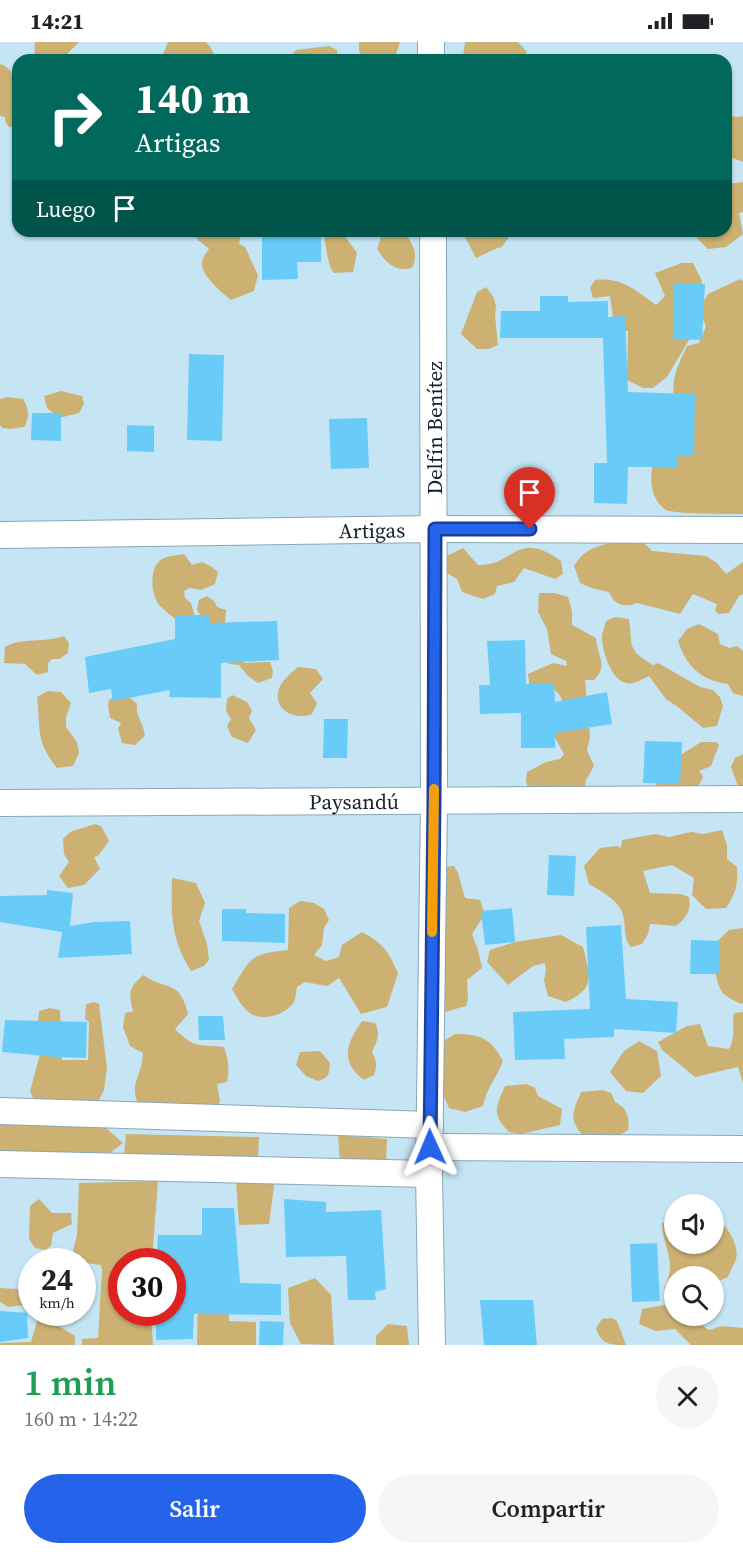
<!DOCTYPE html>
<html lang="es">
<meta charset="utf-8">
<style>
:root{--surface:#fff;--page:#f6f6f6;--text:#202124;--muted:#757577;--accent:#2563eb}
body{margin:0;font-family:"Source Serif 4",serif;background:var(--page);color:var(--text);height:100vh;display:flex;flex-direction:column;font-size:22px;white-space:nowrap}
*{box-sizing:border-box;margin:0}
p{font-size:20px;color:var(--muted)}
.icon{flex:none;width:33px;height:33px;fill:none;stroke:currentColor;stroke-width:2;stroke-linecap:round;stroke-linejoin:round}
.map{position:relative;height:1303px;overflow:hidden}
.side{display:flex;flex-direction:column;background:var(--surface);flex:1}
.side>*{flex:none}
.top-card{position:absolute;left:12px;top:12px;width:720px;height:183px;border-radius:18px;box-shadow:0 2px 4px #0004;background:#00695c;color:#fff;overflow:hidden}
.buttons{position:absolute;left:664px;top:1152px;display:grid;gap:12px}
.buttons a{display:grid;place-items:center;width:60px;height:60px;border-radius:50%;background:var(--surface);box-shadow:0 2px 4px #0004;font-size:30px}
.speed{position:absolute;left:18px;top:1206px;display:flex;gap:12px;font-size:30px;font-weight:700;text-align:center}
.speed>*{display:grid;place-content:center;width:78px;height:78px;border-radius:50%;background:var(--surface);box-shadow:0 2px 4px #0004;line-height:1}
.speed small{font-size:15px;font-weight:400}
.speed .limit{border:9px solid #d22;background:#fff;color:#111}
.pin{position:absolute;display:grid;place-items:center;width:51px;height:51px;color:#fff;margin:-62px -26px;border-radius:50% 50% 50% 0;rotate:-45deg;box-shadow:0 0 6px #0007}
.pin .icon{rotate:45deg}
.me{position:absolute;width:66px;margin:-33px;rotate:359deg;stroke-linejoin:round;filter:drop-shadow(0 0 4px #0008)}
.turn{display:flex;align-items:center;gap:21px;height:126px;padding:0 24px;font-size:27px}
.turn .icon{width:78px;height:78px;stroke-width:2.5}
.turn b{display:block;font-size:42px;line-height:51px}
.then{display:flex;align-items:center;height:57px;padding:0 24px;background:#0003;gap:12px;font-size:22px}
.round{display:grid;place-items:center;flex:none;width:63px;height:63px;border-radius:32px;background:var(--page)}
.head{display:flex;align-items:center;justify-content:space-between;height:102px;padding:0 24px}
h1{font-size:36px;font-weight:600;line-height:45px;color:#1e9e55}
.cta{display:flex;gap:12px;margin-top:auto;padding:12px 24px}
.cta a{flex:1;height:69px;border-radius:36px;background:var(--accent);color:#fff;font-size:24px;font-weight:600;line-height:69px;text-align:center}
.cta a+a{background:var(--page);color:var(--text)}
.status{display:flex;justify-content:space-between;align-items:center;height:42px;padding:0 30px;background:var(--surface);direction:ltr}
.status svg{height:16px;fill:currentColor}
.map>svg:first-child{display:block}
.green{fill:#ccb172}
.building{fill:#69ccf8}
.lines{fill:none;stroke-linecap:round;stroke-linejoin:round}
.street-casing{stroke:#89a7b6;stroke-width:28}
.street{stroke:#fff;stroke-width:26}
.route-casing{stroke:#184099;stroke-width:15}
.route{stroke:#2563eb;stroke-width:10}
.slow{stroke:#f59e0b;stroke-width:10}
.labels{text-anchor:middle;dominant-baseline:central;stroke-width:4.5;stroke-linejoin:round;paint-order:stroke}
.street-label{font-size:21px;fill:#152127;stroke:#fff}
</style>
<div class="status"><b>14:21</b><svg viewBox="0 0 49 12"><path d="M0 12V9h3v3zM5 12V6h3v6zM10 12V3h3v9zM15 12V0h3v12zM26 1h20v11H26zM47 4h2v5h-2z"/></svg></div>
<div class="map">
<svg width="743" height="1303" viewBox="0 0 743 1303">
<rect width="100%" height="100%" fill="#c5e5f5"/>
<g class="green">
<path d="M35 0H79L61 18H34Z"/>
<path d="M168 0H206L211 6 217 18H161Z"/>
<path d="M359 0H400L394 18H365L359 9Z"/>
<path d="M465 0H518L527 10 521 18H465L463 15Z"/>
<path d="M329 4 337 8 338 18H288L296 8Z"/>
<path d="M0 22C11 25 13 33 15 43L18 45V85H9L5 79V75L0 74Z"/>
<path d="M726 73 738 75 743 74V120L730 115 729 98 726 94Z"/>
<path d="M743 140V170L739 171 743 192 726 205 708 207 697 196 694 189H726V142Z"/>
<path d="M193 189H242L239 202 245 205 258 233 254 249 231 258C223 252 199 231 202 220 203 215 206 211 209 207L198 198Z"/>
<path d="M323 189H341L357 211 353 230 334 231C327 223 326 201 323 189Z"/>
<path d="M468 189H509L510 193 502 205C493 207 486 212 476 216L465 195Z"/>
<path d="M394 190H404C413 202 419 212 412 226 395 230 386 221 377 207L381 195Z"/>
<path d="M682 221H693L702 239 692 293 667 335 653 346H643L627 338 628 289 615 290 610 254 593 256 590 246 595 238C622 235 635 248 656 263L665 254 655 231Z"/>
<path d="M740 237 743 239V472C731 472 671 472 666 468 633 445 665 389 672 361 674 353 673 345 674 338 676 326 682 315 687 304L699 301 706 284 699 268 708 252Z"/>
<path d="M486 245 494 256 496 264 495 273 498 303 489 307H477L461 292 477 250Z"/>
<path d="M61 349 82 354 84 362 79 371 59 376 47 366 44 354Z"/>
<path d="M8 355 23 357C29 366 30 376 24 385L10 387 2 386 0 383V357Z"/>
<path d="M628 498 643 500 652 509 706 514 717 521 726 532 743 520V552L739 554 729 571 718 572 715 568 717 562 693 552 680 572 637 561C624 566 614 563 609 550L591 546 580 541 574 524C587 502 605 503 628 498Z"/>
<path d="M463 506 478 523C514 525 516 486 561 519L563 532 555 537 524 526 514 540 497 544 495 552 483 557 462 550 457 537 447 531 445 525 447 514Z"/>
<path d="M184 512 192 523 202 520 212 525 218 530 215 542 201 548 190 546 184 549 185 556 191 561 195 575 179 580C173 575 166 570 160 564 151 554 148 526 162 517 167 514 178 513 184 512Z"/>
<path d="M539 551H555L568 555 572 569V583L596 596C597 614 609 623 594 638H585L590 695 587 708 594 724 586 738 584 750 528 746 526 739 527 730 546 720 560 717 564 712 552 690 566 669C559 645 553 644 530 646L528 632 553 621 567 624 566 619 551 612 547 587 538 570Z"/>
<path d="M207 554 214 559 217 565 226 568 225 580 228 586 223 595 204 578 197 568 199 558Z"/>
<path d="M615 575 629 577C633 605 626 607 653 623L658 621 700 645 713 648 720 655 723 664 717 684 703 686 678 665 666 657 649 634C642 637 634 643 626 641 611 638 601 607 602 593 603 589 605 584 606 579Z"/>
<path d="M699 582 718 592 720 602 729 606 737 604 743 609V654L733 651 728 642C702 639 686 624 678 599L687 587Z"/>
<path d="M64 594 69 601 68 611 59 617H52L48 621V630L37 633 25 622 4 621 5 605C21 595 45 601 64 594Z"/>
<path d="M240 602 244 621 270 620 273 629 272 636 258 641 248 634 239 623 229 622 223 615Z"/>
<path d="M298 625 316 627 323 637 310 651 317 661 312 672C296 679 272 668 279 647 282 638 291 631 298 625Z"/>
<path d="M48 649 61 650 71 661 66 675V685L77 700 79 711 73 724 57 726C35 698 41 688 37 655Z"/>
<path d="M117 653H127L137 662C136 676 143 679 145 694L135 703 122 701 118 687 121 681 110 676 108 664 109 658Z"/>
<path d="M232 653 247 660 252 669 249 676 256 688 248 701 232 695 227 684 231 677 226 669 227 657Z"/>
<path d="M701 700H716L719 703 711 724 699 729 703 734C698 753 681 750 665 751L656 744 654 733 676 716Z"/>
<path d="M743 712V745L738 744 731 725 735 716Z"/>
<path d="M95 782 101 784 109 799 98 814 94 815 100 827 84 843 68 846 59 834 69 820 64 812 63 797 70 790Z"/>
<path d="M722 788 727 803V817L737 825C738 842 736 852 726 866L706 867 692 853 694 836 672 823 643 829 650 851 681 852 689 855C691 869 687 875 676 884L650 882 648 892 642 902 631 905C623 897 626 884 623 873 620 859 601 849 589 842L584 824 600 806 617 804 621 806 622 798 655 792 669 795 691 790 703 792Z"/>
<path d="M454 824 458 831 465 856 480 858 485 872 472 892 478 908 482 926 467 938 468 957 466 964 445 970 439 956 446 897 431 848 441 825Z"/>
<path d="M172 836 196 841 205 861 199 879 207 902 209 918 204 924 191 929C171 897 171 874 172 836Z"/>
<path d="M300 859 314 861 324 867 329 878 324 886 322 903 314 913 326 919 339 915 342 903 362 890C384 902 388 909 398 931L387 965 361 972 339 936 327 944 305 940 297 945C296 949 296 956 294 960 285 973 263 980 250 971 242 966 237 955 232 947 251 915 250 912 288 908L289 866Z"/>
<path d="M743 886V961L741 962C736 959 728 956 724 952 716 945 714 918 710 906L729 888Z"/>
<path d="M561 893 583 905C590 934 596 946 566 960L548 954 544 939 546 928 545 921 533 924 508 943 487 920 490 908 515 900Z"/>
<path d="M143 933C168 950 179 936 188 972L175 987C195 1007 198 1002 224 1005 228 1017 230 1027 227 1040L217 1042 220 1059 209 1079 143 1071C125 1042 142 1038 143 1011L130 1004 123 985 125 971 133 969C128 949 129 946 143 933Z"/>
<path d="M94 960 99 962 107 1026 104 1048 95 1066 37 1065 30 1049 42 1005 38 980 39 969 50 966 60 968 62 1018H88L89 980 85 977 86 962Z"/>
<path d="M743 970V1041L738 1025 695 1035 662 1008 658 1000 687 984 700 982 708 1004 729 1007C737 991 731 987 734 971Z"/>
<path d="M362 979 375 981C381 992 377 999 372 1010 377 1018 377 1025 374 1033L364 1038C339 1019 347 1001 362 979Z"/>
<path d="M455 992C480 992 491 996 503 1019 496 1037 487 1045 483 1064L465 1070 449 1066 439 1044 440 1001Z"/>
<path d="M639 999 657 1009 661 1034 643 1051 626 1049 610 1030 623 1010Z"/>
<path d="M320 1009 330 1021C329 1032 329 1036 318 1039L306 1034 296 1023 300 1010Z"/>
<path d="M527 1042 535 1046 538 1054 562 1067 560 1083 521 1092 509 1090C492 1072 495 1066 505 1044Z"/>
<path d="M603 1048 611 1051 615 1060C627 1066 630 1075 628 1088L617 1095 585 1096C568 1077 572 1072 581 1050Z"/>
<path d="M0 1078 98 1079 123 1101 102 1117H0Z"/>
<path d="M126 1092 259 1095 258 1118 124 1112Z"/>
<path d="M338 1093 387 1097 386 1121H340Z"/>
<path d="M236 1137H275L269 1182 239 1183Z"/>
<path d="M158 1139 152 1219 122 1220V1270L151 1271 153 1303H82V1297L98 1296 102 1228 101 1223 70 1219 77 1193 79 1141Z"/>
<path d="M39 1157 52 1171H71L72 1182 53 1191 51 1204 45 1208 35 1206 29 1197 30 1164Z"/>
<path d="M671 1173 675 1174V1202H714V1176C726 1180 740 1204 736 1217 734 1223 730 1229 728 1235L714 1241V1234H675L674 1260 668 1256 664 1246C678 1221 663 1206 662 1182Z"/>
<path d="M315 1236 331 1253 334 1303 301 1302 290 1281 288 1246Z"/>
<path d="M198 1241H228L229 1279 256 1280V1303H197Z"/>
<path d="M0 1246 31 1248V1262L8 1265 0 1260Z"/>
<path d="M675 1261V1274H693L695 1279 709 1288 722 1284 743 1286V1303H691L675 1287 656 1289 639 1282 642 1267Z"/>
<path d="M39 1272 75 1294V1303H0V1301L31 1300Z"/>
<path d="M612 1276 617 1279 626 1303C611 1303 601 1303 596 1286L602 1277Z"/>
<path d="M388 1282 407 1284 409 1303H376V1294Z"/>
</g>
<g class="building">
<path d="M262 189H321V220H297L298 237 262 238Z"/>
<path d="M674 241 705 242 702 298 673 297Z"/>
<path d="M540 254H568V260L608 259V275L625 274 628 350 695 352 694 413H677V425H628L627 462 594 461V421H607L603 296H500L501 269H540Z"/>
<path d="M189 312 224 313 222 399 187 398Z"/>
<path d="M32 371H61V399L31 398Z"/>
<path d="M367 376 369 426 331 427 329 377Z"/>
<path d="M127 383 154 384V410L127 409Z"/>
<path d="M175 573H209V581L277 579 279 618 221 621V656L169 655 170 648 113 659 111 647 89 651 85 615 175 597Z"/>
<path d="M525 598 526 642 554 641 555 660 607 650 612 682 555 691V706H521V671L480 672 479 643H490L487 599Z"/>
<path d="M324 677H348L347 716H323Z"/>
<path d="M645 699 682 700 680 742 643 741Z"/>
<path d="M549 813 576 814 574 854 547 853Z"/>
<path d="M47 848 73 851 70 884 94 880 130 879 132 912 58 916 62 890 0 880V854L47 853Z"/>
<path d="M512 866 515 900 485 903 481 869Z"/>
<path d="M222 867H246V871L285 872V901L222 899Z"/>
<path d="M621 883 626 957 678 960 676 991 614 987V995L564 997 565 1017 515 1018 513 970 590 967 586 885Z"/>
<path d="M691 898 720 899V932H690Z"/>
<path d="M198 974H223L225 998H199Z"/>
<path d="M5 978 87 980 86 1016 56 1015 2 1010Z"/>
<path d="M284 1157 326 1160V1170L381 1168 386 1247 375 1250 376 1258H348L346 1214 286 1215Z"/>
<path d="M202 1166H234L240 1241 281 1242V1273L194 1272 193 1297 156 1298V1270H172V1220H156L158 1193H202Z"/>
<path d="M657 1201 660 1259 632 1260 630 1202Z"/>
<path d="M480 1258H533L537 1303H484Z"/>
<path d="M0 1269 27 1271 28 1296 0 1300Z"/>
<path d="M260 1279 284 1280 283 1303H259Z"/>
</g>
<g class="lines">
<g class="street-casing">
<g id="street">
<path d="M431 0V18"/>
<path id="s1" d="M0 493 435 487 743 488"/>
<path id="s2" d="M0 761 743 757"/>
<path d="M0 1069 430 1083"/>
<path d="M430 1105 743 1107"/>
<path d="M0 1122 429 1132"/>
<path d="M432 1303 429 1132 434 760 433 189"/>
</g>
</g>
<use href="#street" class="street"/>
</g>
<g class="lines">
<g class="route-casing">
<path id="route" d="M430 1105 434 760 435 487H530"/>
</g>
<use href="#route" class="route"/>
<path class="slow" d="M432 890 434 747"/>
</g>
<g class="labels">
<g class="street-label">
<text transform="translate(434 386) rotate(-90)">Delfín Benítez</text>
<text stroke="none"><textPath href="#s1" startOffset="372">Artigas</textPath></text>
<text stroke="none"><textPath href="#s2" startOffset="354">Paysandú</textPath></text>
</g>
</g>
</svg>
<div class="buttons">
<a><svg class="icon" aria-label="sound" viewBox="0 0 24 24"><path d="M4 9h4l5-4v14l-5-4H4zM17 9q2 3 0 6"/></svg></a>
<a><svg class="icon" aria-label="search" viewBox="0 0 24 24"><circle cx="10" cy="10" r="6"/><path d="M15 15l6 6"/></svg></a>
</div>
<div class="speed"><div>24<small>km/h</small></div><div class="limit">30</div></div>
<div class="pin" style="left:530px;top:487px;background:#d93025"><svg class="icon" aria-label="arrive" viewBox="0 0 24 24"><path d="M6 21V4h12l-3 4 3 4H6"/></svg></div>
<svg class="me" style="left:430px;top:1105px" viewBox="-20 -20 40 40"><path d="M0-17L14 15 0 8-14 15z" fill="#2563eb" stroke="#fff" stroke-width="4"/></svg>
<div class="top-card">
<div class="turn"><svg class="icon" aria-label="right" viewBox="0 0 24 24"><path d="M7 20v-9h11M14 6l5 5-5 5"/></svg><div><b>140 m</b>Artigas</div></div>
<div class="then">Luego<svg class="icon" aria-label="arrive" viewBox="0 0 24 24"><path d="M6 21V4h12l-3 4 3 4H6"/></svg></div>
</div>
</div>
<section class="side">
<div class="head"><div><h1>1 min</h1><p>160 m · 14:22</p></div><a class="round"><svg class="icon" aria-label="close" viewBox="0 0 24 24"><path d="M6 6l12 12M18 6L6 18"/></svg></a></div>
<div class="cta"><a>Salir</a><a>Compartir</a></div>
</section>
